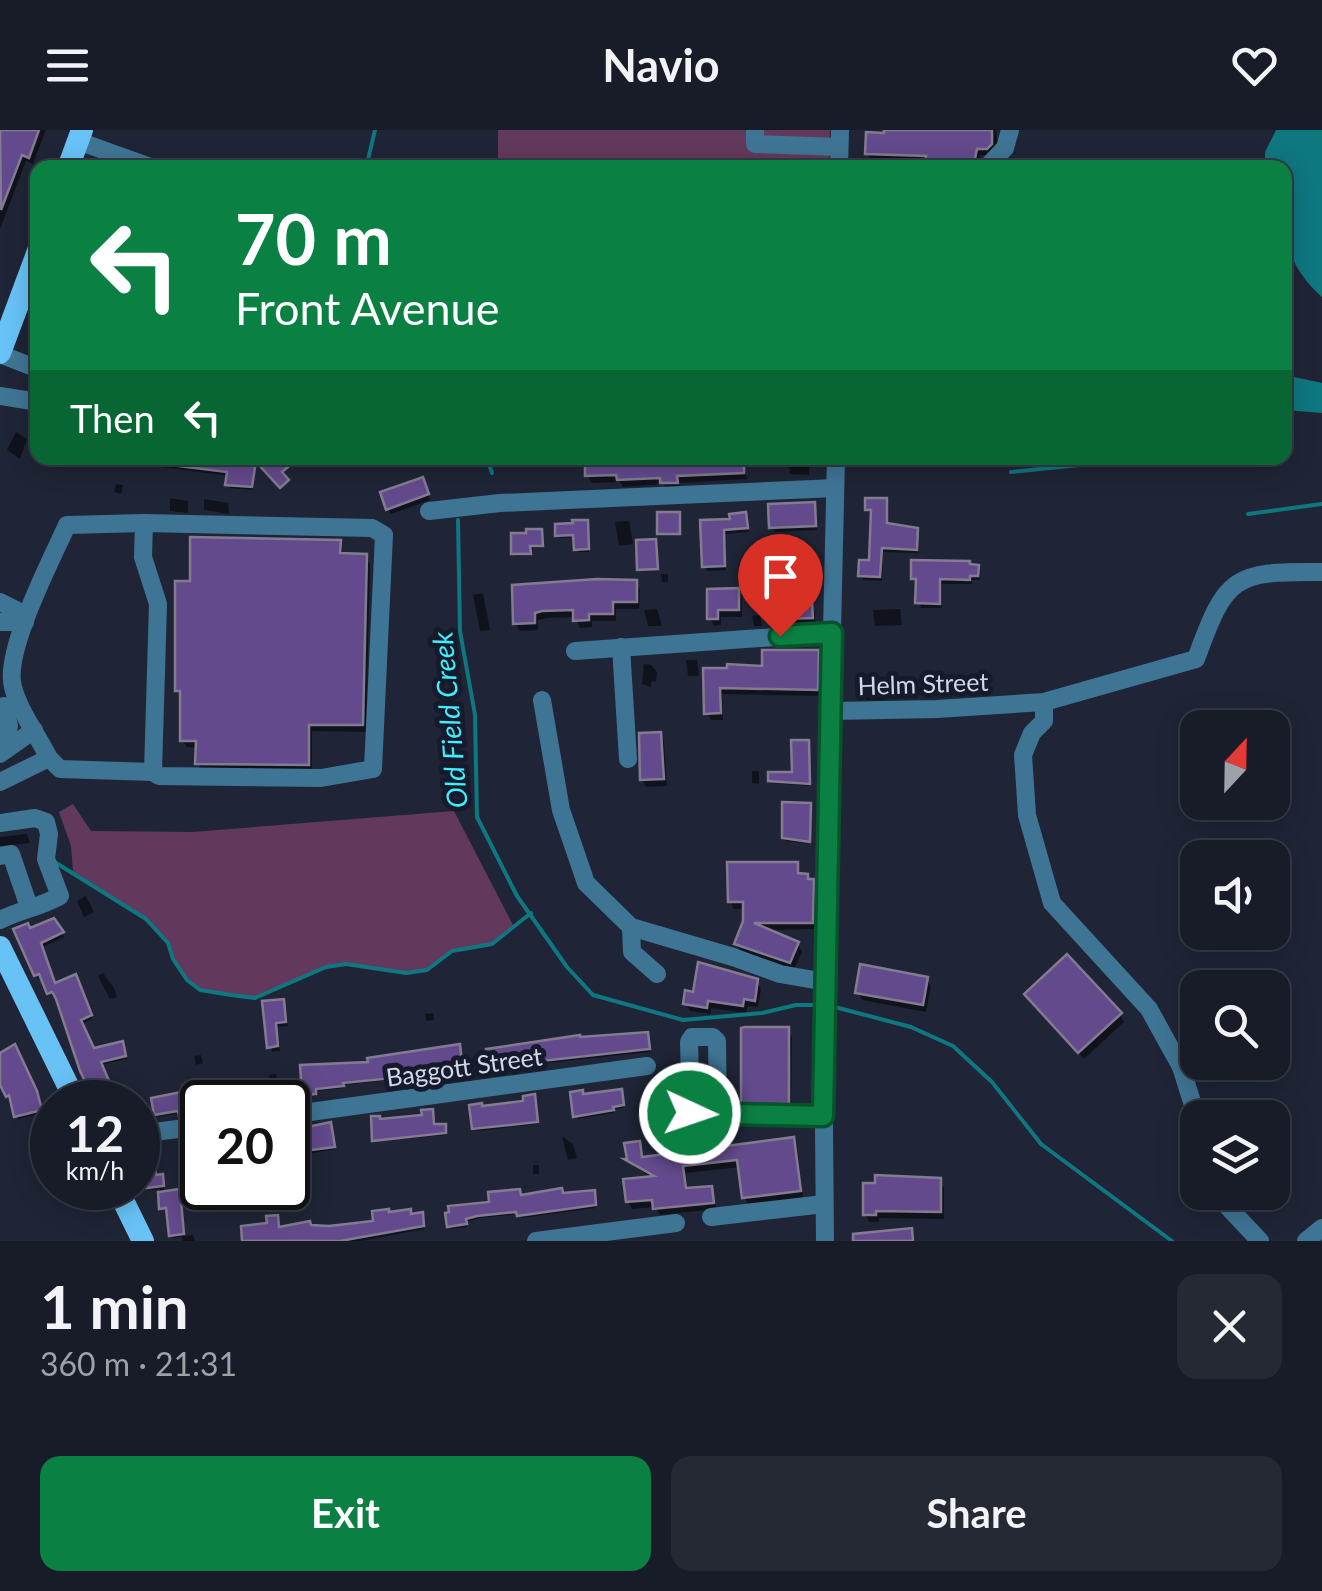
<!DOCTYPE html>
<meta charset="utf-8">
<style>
:root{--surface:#171c28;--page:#242934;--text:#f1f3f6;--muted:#9ea1a8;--line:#363a45;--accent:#0b8043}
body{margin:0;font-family:Lato,sans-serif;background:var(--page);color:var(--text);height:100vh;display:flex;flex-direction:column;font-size:38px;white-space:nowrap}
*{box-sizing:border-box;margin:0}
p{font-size:32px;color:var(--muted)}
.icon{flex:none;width:55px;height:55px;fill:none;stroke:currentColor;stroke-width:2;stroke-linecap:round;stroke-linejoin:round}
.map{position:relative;height:1111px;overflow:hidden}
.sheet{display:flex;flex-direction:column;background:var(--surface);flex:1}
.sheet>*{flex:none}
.top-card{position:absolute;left:30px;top:30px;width:1262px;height:305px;border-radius:20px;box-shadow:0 5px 25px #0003,0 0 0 2px var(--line);background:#0b8043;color:#fff;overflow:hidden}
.needle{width:65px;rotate:22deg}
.buttons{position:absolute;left:1180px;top:580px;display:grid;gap:20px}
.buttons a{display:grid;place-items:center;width:110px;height:110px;border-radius:20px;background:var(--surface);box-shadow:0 5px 25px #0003,0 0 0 2px var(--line);font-size:50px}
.speed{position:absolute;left:30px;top:950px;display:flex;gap:20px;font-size:50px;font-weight:700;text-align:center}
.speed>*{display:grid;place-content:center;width:130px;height:130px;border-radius:50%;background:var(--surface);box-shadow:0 5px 25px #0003,0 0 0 2px var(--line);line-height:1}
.speed small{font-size:25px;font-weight:400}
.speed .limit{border:5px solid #111;border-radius:15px;background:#fff;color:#111}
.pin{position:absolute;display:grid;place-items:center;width:85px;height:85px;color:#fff;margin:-102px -42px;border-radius:50% 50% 50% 0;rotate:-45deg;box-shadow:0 0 10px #0007}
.pin .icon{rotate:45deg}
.me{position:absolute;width:110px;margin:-55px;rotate:93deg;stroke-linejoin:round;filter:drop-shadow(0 0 8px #0008)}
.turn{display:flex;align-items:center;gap:35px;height:210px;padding:0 40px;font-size:45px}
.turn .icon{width:130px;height:130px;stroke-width:2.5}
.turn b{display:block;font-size:70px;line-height:85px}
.then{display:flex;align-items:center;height:95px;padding:0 40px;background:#0003;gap:20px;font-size:38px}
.round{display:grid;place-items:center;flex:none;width:105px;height:105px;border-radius:20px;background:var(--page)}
.headline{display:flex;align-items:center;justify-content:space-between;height:170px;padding:0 40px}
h1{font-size:60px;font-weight:700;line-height:75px}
.action{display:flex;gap:20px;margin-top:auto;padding:20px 40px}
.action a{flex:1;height:115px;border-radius:20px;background:var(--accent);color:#fff;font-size:40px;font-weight:700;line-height:115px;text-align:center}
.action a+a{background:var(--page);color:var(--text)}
header{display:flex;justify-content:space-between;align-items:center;height:130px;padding:0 40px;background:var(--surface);font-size:45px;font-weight:700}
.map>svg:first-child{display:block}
.green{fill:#62395c}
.water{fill:#0f7780}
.shadow{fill:#0007}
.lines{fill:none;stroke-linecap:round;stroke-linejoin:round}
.stream{stroke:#0f7780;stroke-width:4}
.building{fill:#634a8c;stroke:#827b91;stroke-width:2.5}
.minor{stroke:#3f7594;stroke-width:18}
.major{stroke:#68c2f6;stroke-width:22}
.route-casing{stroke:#07532c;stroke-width:25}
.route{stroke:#0b8043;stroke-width:18}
.labels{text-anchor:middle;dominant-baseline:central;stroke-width:10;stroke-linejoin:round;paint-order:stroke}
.street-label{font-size:25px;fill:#d3d8e4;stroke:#151b2c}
.water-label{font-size:28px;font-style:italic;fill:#3eeffe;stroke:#151b2c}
</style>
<header><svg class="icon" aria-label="menu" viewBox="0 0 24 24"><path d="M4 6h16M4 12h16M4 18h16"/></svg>Navio<svg class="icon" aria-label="heart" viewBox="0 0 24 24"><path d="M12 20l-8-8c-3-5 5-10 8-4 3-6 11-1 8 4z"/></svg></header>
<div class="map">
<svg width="1322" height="1111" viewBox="0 0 1322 1111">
<rect width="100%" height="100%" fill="#1f2536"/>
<g class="green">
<path d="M498 0H830L829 37H498Z"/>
<path d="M73 674 91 701 193 702 454 681 514 797 492 814 452 821 427 840 406 843 346 834 327 837 255 868 231 865 200 860 187 850 173 829 168 813 146 789 73 741 71 716 59 682Z"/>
</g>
<g class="water">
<path d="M1276 0H1322V167C1276 125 1285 93 1285 38L1265 37V22Z"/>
<path d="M1285 245 1322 253V283L1285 280Z"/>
</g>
<g class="shadow">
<path d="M0 0H46L33 34 26 31 0 99Z"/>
<path d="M886 0H996L998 14 991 26 980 25 978 38H930L927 32 872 31 867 23 886 5Z"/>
<path d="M16 302 27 309 20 329 7 320Z"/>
<path d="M157 328H228L254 333 253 360 230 358 229 346 163 337Z"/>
<path d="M618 328 742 329 747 349 680 353V359L667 360 664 354 623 357 620 352 592 353 588 346 618 333Z"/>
<path d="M788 328H810L809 345 790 344Z"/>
<path d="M116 354 123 355 121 364 114 362Z"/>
<path d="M425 355 430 370 391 384 388 379Z"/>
<path d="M170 368 188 371V383L170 381Z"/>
<path d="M204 369 228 373 229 384 204 380Z"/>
<path d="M886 371 888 396 917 400 919 423 883 422 882 451 863 450 861 445 871 433 873 384 867 380Z"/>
<path d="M814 374 817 400 775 402 772 397Z"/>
<path d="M745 385 749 402 725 404 726 440 707 441 703 392 732 391Z"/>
<path d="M629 391 633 414 619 416 615 392Z"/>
<path d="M588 395 589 422H578L576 407 559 408 558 405Z"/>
<path d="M541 401 543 418H531V426H515L513 423 529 406Z"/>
<path d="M339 412 343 426H366L370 434 366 602 312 601V642L202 641 198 633V618L187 617 182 610V569L177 560 193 454Z"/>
<path d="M766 412 767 420 757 421 755 413Z"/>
<path d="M971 437H977L980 450H972V454H942V478H921L914 448Z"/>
<path d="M661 444H668V452H662Z"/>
<path d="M635 452 640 460 639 479H616V491H592V497L580 498 575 487 548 488 538 490V500L520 501 515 493 514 457Z"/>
<path d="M806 455 815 482 816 495H790L785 488Z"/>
<path d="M710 461H738L742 468V487H721V495L714 496 710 488Z"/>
<path d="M483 463 490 500 480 501 473 465Z"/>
<path d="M657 479 662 496H648L644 480Z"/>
<path d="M900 479 902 495 875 496 873 480Z"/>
<path d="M760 485 762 496H754L752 486Z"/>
<path d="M818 522 822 529 821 566 722 564 723 590H711L707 583 706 541 764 539Z"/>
<path d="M686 530H697L699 546H688Z"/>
<path d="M644 534 651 535 657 542 656 552 652 551 651 557 642 554Z"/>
<path d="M864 553H884L886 570H866Z"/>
<path d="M660 605 664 612 667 656 646 657 642 650Z"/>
<path d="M808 612 810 656 772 653 770 650 794 645Z"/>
<path d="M752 641H759V654L752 653Z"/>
<path d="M810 675 811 714 786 711 784 708Z"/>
<path d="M27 704 30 713 0 716V707Z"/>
<path d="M797 735 801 746H806L817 759 816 799 764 800 798 814 802 822 794 839 741 821 736 814 746 792V779H734L730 771Z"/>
<path d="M86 766 94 782 84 787 77 771Z"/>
<path d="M58 795 64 807 41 818 54 856 77 851 92 889 81 894 93 921 124 918 127 929 100 935 117 972H98L82 940 56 865 52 867 43 847 38 849 17 801Z"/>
<path d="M103 843 114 858 117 867 110 869 98 846Z"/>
<path d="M926 849 931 856 926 882 862 870 858 862Z"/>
<path d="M757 852 761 859 758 877 748 876 746 883 711 878V884L690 881 686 874Z"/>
<path d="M283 871 288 896 277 897 280 921 272 922 265 873Z"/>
<path d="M1032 872 1120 884 1124 892 1084 929Z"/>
<path d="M433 883 434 890 426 891 425 884Z"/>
<path d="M787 900 792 907 791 980H748L744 973Z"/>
<path d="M648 908 650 922 492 939 490 936Z"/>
<path d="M460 919 463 943 343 955 344 958 316 961V966L306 967 304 964 370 935Z"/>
<path d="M0 925 25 937 42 983 18 989 12 967 0 952Z"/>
<path d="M201 925 203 933 196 935 194 926Z"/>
<path d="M276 944 281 967 272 971 269 945Z"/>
<path d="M232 957 234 972H202V979L189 981 190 986 183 987 180 983 158 987 156 984Z"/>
<path d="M622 965 624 978 613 979 614 983 577 989 576 986Z"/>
<path d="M535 970 538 994 477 1001 475 998 482 979Z"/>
<path d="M381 992 446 999V1005L376 1012Z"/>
<path d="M329 995 335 1019 288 1028V1002Z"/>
<path d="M562 1006 573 1014 577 1028 568 1030Z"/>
<path d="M793 1009 797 1016 803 1068 748 1074 744 1067 741 1037 686 1043 688 1061 711 1058 717 1079 660 1085 655 1077 632 1079 628 1072 653 1049 628 1031 638 1014 644 1030Z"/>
<path d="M153 1023 156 1047 163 1050 164 1063 180 1065 184 1106 193 1105 195 1111H182V1107L173 1108 172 1105 169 1081 162 1078 160 1059 151 1060 147 1038 142 1036Z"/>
<path d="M199 1034H202V1054L200 1051Z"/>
<rect x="533" y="1035" width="6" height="9"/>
<path d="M940 1051 944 1058V1089L879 1088V1092H869L865 1084Z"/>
<path d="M208 1058H218L219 1080 210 1077Z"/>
<path d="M595 1066 596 1078 521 1088 519 1084 480 1088 466 1092 467 1097 451 1099 450 1096 451 1078 521 1067Z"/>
<path d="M412 1086 423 1088 424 1099 362 1111H240L279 1099 329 1098Z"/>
</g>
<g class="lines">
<g class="stream">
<path d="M366 38 375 0"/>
<path d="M487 328 492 343"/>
<path d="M1011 342 1147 328"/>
<path d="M1248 384 1322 374"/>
<path d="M458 390 460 501 475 585 477 687 517 766 567 837 593 865 683 890 762 883 796 875H816"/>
<path d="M53 731 146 789 168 813 173 829 187 850 200 860 231 865 255 868 326 837 346 834 406 843 427 840 452 821 492 814 531 783"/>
<path d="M831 876 911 897 953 916 992 952 1041 1014 1172 1111"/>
</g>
</g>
<g class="building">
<path d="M0 0H39L29 28 22 25 1 80Z"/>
<path d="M884 0H992V14L987 19H977L974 34 953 33V36L925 35 926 26 865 24 866 2 884 3Z"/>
<path d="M153 328H235L256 331 252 357 225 355 227 342 153 333Z"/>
<path d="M264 328H281L288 337 282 342 289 350 280 358 257 333Z"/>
<path d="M615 328H744V343L677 346 678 353H660V348L617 350 616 345 585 346V332L615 331Z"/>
<path d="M423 347 429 364 386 380 380 362Z"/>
<path d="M865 368H887V393L918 398 917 420 882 418 880 447 858 446 859 430H869L871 380H865Z"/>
<path d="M815 372 816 396 769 398 768 374Z"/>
<rect x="657" y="382" width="23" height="22"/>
<path d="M746 382 748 398 724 400 725 436 702 437 700 390 730 389 729 384Z"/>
<path d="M572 390H588L589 419 574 420 573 405 555 406V394L573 393Z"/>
<path d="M526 399H542L543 416H530L531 424H511V403H526Z"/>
<path d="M190 407 341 410 340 423 367 424 363 595H309V635L195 634 196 611H180V561H175V451H190Z"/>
<path d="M656 409 658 439 637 440 636 410Z"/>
<path d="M911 430 970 431V434L979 435 978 446H970V450L940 449V474L915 473 916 449H911Z"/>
<path d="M597 449 637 450V472H613V484H589V490L573 491V480L542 481 535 483V493L513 494 512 455Z"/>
<path d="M781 452H807V472H812L813 488 783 489Z"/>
<path d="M739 458V480H718V489H707V459Z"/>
<path d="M762 520H819L818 560 720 558 721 583 704 584 703 538H727V534L762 536Z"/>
<path d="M661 602 664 649 640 650 639 603Z"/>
<path d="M791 610H809L810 654 768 651V642H792Z"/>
<path d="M782 672 811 673 810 712 782 708Z"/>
<path d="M727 732H798V743L808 744V749H814L813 793H754L799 812 790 833 734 814 743 791V772H728Z"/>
<path d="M54 788 64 802 41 813 55 853 76 844 92 885 81 890 94 918 123 911 126 926 101 932 118 972H95L80 941 56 869 52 862 47 864 39 844 34 846 13 799 28 793 30 798Z"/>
<path d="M1067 824 1122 883 1078 923 1024 864Z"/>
<path d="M698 832 758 849 755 871 744 869 743 876 708 871 707 878 683 874 685 860 693 862Z"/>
<path d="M860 834 928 847 923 875 855 863Z"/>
<path d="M284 869 286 892 276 893 278 916 267 918 262 871Z"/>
<path d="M745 897H789V974H741V898Z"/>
<path d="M648 902 650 919 488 937 486 919 580 905V907Z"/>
<path d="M15 914 37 961 42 980 14 987 9 965 6 967 0 955V923Z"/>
<path d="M460 914 463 941 343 953 344 956 316 959V964L302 965 300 935 368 932 367 928Z"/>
<path d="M232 952 234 972H202V977L189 978 190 983 179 986 178 981 154 985 151 968Z"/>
<path d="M622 959 624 975 613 977 614 980 573 987 570 962 583 960V964Z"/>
<path d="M535 964 538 992 472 999 469 975 482 973V976L523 971V966Z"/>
<path d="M433 979 434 994H446V1003L372 1011 371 986H380V989L422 985 421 980Z"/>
<path d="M331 992 335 1017 288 1023V1001Z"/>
<path d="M794 1007 801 1061 742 1068 737 1030 683 1036 686 1058 712 1056 714 1073 653 1079 652 1070 626 1072 623 1049 654 1046 624 1029H627L624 1013 640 1011 642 1027Z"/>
<path d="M153 1018 156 1045 163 1044 164 1056 146 1058 145 1036 140 1037 138 1020Z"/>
<path d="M875 1045 941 1048V1082L876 1081V1085H863V1053H875Z"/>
<path d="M562 1058 563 1063 595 1060 596 1075 517 1086 516 1082 477 1086 466 1089 467 1094 447 1097 445 1083 449 1082 448 1076 489 1072 488 1062 520 1059 521 1065Z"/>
<path d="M180 1059 184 1104 169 1106 166 1078 159 1079 158 1062Z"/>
<path d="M389 1079V1082L411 1079V1084L423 1082 424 1096 340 1111H242L241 1096 267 1093 266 1086 278 1085 279 1097 310 1091 311 1095 329 1096 373 1091 372 1081Z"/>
<path d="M912 1098 913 1111H853V1104Z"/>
</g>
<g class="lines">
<g class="minor">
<path d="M755 0V14L839 17"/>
<path d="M78 11 153 38"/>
<path d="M839 38 840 0"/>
<path d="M986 38 1005 18 1010 0"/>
<path d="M0 224 38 239"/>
<path d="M0 266 38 272"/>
<path d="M429 381 500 373 835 358"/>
<path d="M144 393 372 398 384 405 373 639 321 648 159 646 153 642"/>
<path d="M0 472 16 480 25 492"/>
<path d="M0 492H25"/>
<path d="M621 517 628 629"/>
<path d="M575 521 832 503"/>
<path d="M542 570 561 680 586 753 631 797 733 827 780 844 826 852"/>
<path d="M1044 572V591L1032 603 1023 625 1027 685 1052 773 1149 879 1181 937 1198 991"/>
<path d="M833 581 937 579 1044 572 1196 529C1226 446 1233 441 1322 442"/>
<path d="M0 611 6 608 9 596 4 576"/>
<path d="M0 624 34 600"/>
<path d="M0 652 49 628C38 606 19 581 13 557 3 522 52 429 67 395L144 393 143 427 158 474 153 642 60 639 49 628"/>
<path d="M0 693 35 688 46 692 49 704 46 729 60 766C40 777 21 780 0 790"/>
<path d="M0 726 11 724 29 777"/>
<path d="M631 797 632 822 657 844"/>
<path d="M288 985 647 936"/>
<path d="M718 986 717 911 713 907H692L689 912 691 985 695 986H823"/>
<path d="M138 1004 202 996"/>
<path d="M1223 1062 1228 1077 1260 1111"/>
<path d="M711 1087 824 1074"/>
<path d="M536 1111 676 1093"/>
<path d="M825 1111 823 887 836 328"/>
<path d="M1306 1111 1322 1098"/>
</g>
<g class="major">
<path d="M68 38 82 0"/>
<path d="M0 223 38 121"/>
<path d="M0 817 76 972"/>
<path d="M117 1058 143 1111"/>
</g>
</g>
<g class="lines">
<g class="route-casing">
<path id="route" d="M690 983 823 986 832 503 780 506"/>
</g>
<use href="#route" class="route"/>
</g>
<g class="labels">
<g class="street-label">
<text transform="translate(923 553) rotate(-2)">Helm Street</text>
<text transform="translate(464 936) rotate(-8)">Baggott Street</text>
</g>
<g class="water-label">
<text transform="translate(449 590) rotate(-95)">Old Field Creek</text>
</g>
</g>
</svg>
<div class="buttons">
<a><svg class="needle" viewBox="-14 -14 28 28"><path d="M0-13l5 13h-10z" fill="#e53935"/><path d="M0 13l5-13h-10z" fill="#9ea1a8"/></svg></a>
<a><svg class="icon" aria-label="sound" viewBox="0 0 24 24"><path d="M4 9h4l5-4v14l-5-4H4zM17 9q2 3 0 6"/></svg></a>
<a><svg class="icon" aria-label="search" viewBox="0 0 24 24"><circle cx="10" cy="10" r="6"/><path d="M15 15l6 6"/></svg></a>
<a><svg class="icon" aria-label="layers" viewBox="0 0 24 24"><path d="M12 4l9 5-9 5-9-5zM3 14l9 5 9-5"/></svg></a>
</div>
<div class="speed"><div>12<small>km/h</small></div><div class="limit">20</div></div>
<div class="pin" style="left:780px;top:506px;background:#d93025"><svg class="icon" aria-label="arrive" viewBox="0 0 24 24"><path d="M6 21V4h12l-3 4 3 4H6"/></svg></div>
<svg class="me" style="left:690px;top:983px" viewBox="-20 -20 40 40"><circle r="17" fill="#0b8043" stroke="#fff" stroke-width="3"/><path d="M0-11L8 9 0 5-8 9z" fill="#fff"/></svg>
<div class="top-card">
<div class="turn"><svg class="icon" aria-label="left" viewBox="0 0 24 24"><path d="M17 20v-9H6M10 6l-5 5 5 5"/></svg><div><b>70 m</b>Front Avenue</div></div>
<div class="then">Then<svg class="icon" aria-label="left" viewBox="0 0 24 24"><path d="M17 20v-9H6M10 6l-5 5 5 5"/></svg></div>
</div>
</div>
<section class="sheet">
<div class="headline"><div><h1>1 min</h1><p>360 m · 21:31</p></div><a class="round"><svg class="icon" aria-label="close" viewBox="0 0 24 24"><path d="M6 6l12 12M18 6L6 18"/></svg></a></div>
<div class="action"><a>Exit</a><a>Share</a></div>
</section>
